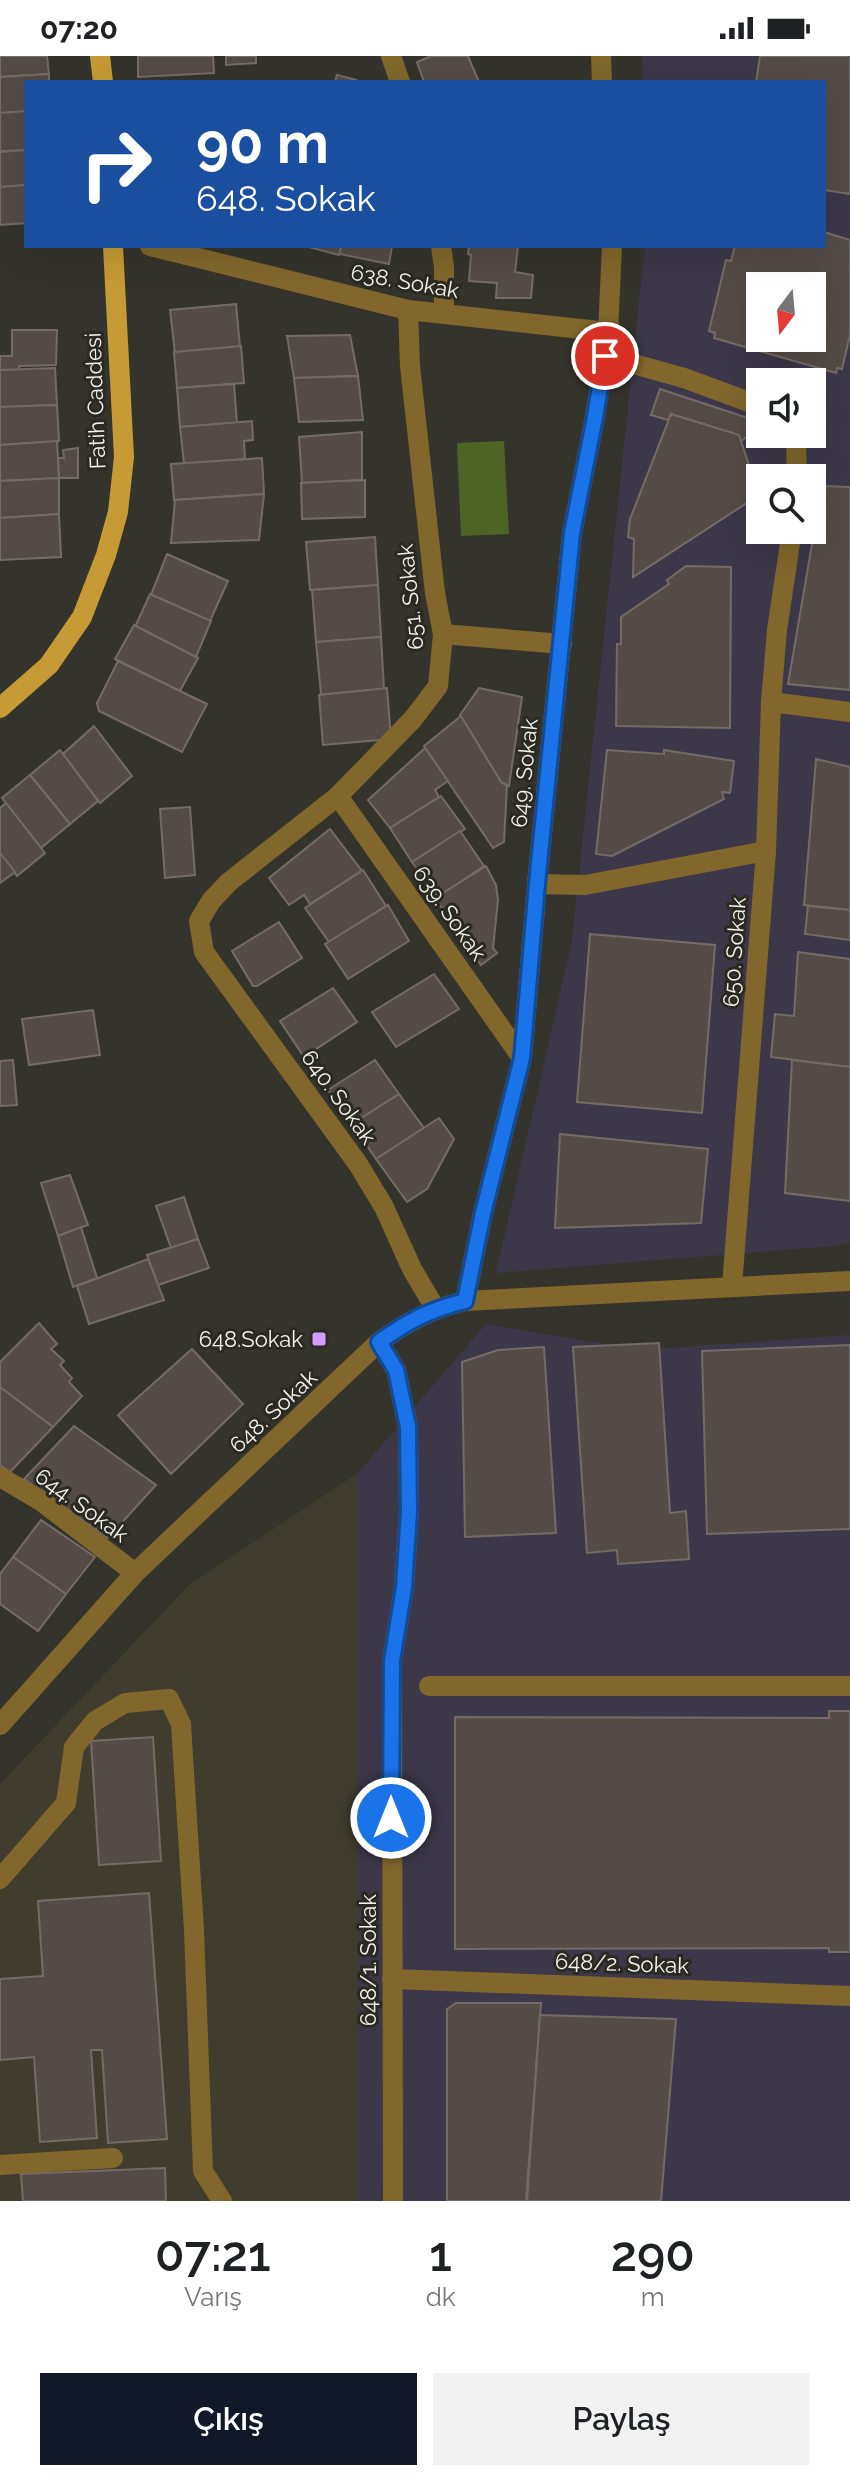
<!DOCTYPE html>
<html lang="tr">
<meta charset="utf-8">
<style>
:root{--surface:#fff;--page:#f2f2f2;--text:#202124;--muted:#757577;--accent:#111827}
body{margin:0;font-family:Raleway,sans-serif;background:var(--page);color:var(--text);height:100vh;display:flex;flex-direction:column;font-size:30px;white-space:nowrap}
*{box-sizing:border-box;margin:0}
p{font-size:26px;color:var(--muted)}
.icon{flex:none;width:44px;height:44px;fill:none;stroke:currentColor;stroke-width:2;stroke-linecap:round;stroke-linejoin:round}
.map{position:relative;height:2145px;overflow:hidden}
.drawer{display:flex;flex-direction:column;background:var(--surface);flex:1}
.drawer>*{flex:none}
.banner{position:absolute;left:24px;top:24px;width:802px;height:168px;border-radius:0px;box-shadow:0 8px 32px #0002;background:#1a4fa0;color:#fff;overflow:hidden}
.needle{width:52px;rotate:196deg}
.controls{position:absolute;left:746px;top:216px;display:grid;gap:16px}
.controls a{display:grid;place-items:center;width:80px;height:80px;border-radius:0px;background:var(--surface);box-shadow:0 8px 32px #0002;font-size:40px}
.pin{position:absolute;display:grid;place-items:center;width:68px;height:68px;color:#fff;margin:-34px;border:4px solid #fff;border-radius:50%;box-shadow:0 2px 8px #0007}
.me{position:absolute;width:88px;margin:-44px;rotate:0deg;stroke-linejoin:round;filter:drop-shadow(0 0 6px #0008)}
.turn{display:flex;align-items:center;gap:28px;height:168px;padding:0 40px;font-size:36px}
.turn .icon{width:104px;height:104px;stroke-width:2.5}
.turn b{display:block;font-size:56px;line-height:68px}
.eta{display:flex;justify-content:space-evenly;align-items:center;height:136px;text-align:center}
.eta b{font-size:48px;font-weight:600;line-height:56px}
.button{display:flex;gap:16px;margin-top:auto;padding:16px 40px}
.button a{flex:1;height:92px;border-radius:0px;background:var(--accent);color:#fff;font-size:32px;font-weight:600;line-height:92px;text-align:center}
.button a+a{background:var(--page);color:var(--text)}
.status{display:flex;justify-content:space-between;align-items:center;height:56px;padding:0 40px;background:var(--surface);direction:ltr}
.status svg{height:22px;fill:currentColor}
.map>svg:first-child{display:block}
.industrial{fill:#3d3849;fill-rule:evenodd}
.built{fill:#403d2e}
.green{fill:#4e6424}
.building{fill:#544b46;stroke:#746b66;stroke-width:2;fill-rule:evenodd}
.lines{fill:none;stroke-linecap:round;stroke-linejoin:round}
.minor{stroke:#81672c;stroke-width:20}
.major{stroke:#c69a34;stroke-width:20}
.route-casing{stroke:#114b97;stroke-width:20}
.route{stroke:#1a73e8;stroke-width:14}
.poi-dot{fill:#d19dfe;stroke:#2b2a22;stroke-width:3}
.labels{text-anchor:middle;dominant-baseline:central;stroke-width:6;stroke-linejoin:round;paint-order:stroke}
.street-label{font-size:22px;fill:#f3f2ed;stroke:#2b2a22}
.poi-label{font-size:22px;fill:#f3f2ed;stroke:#2b2a22;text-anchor:end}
</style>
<div class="status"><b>07:20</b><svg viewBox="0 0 49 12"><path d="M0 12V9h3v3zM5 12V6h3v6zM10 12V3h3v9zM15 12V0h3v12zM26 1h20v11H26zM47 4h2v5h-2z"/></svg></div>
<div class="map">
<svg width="850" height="2145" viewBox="0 0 850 2145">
<rect width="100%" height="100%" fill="#35342c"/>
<g class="industrial">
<path d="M642 0H850V1186L833 1190 496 1217 572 885 645 190H824V26H643ZM760 230H812V282H760ZM760 326H812V378H760ZM760 422H812V474H760Z"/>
<path d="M486 1268 641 1294 850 1279V2145H358V1417Z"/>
</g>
<path class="built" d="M358 1417V2145H0V1728L189 1529Z"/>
<path class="green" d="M504 385 509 478 461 480 457 387Z"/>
<g class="building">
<path d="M0 0H47L49 18 0 21Z"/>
<path d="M138 0H213L214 17 138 21Z"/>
<path d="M226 0H256V7L226 9Z"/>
<path d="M431 0H468L479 26H424L417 6Z"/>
<path d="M760 0H850V138L824 134V26H756Z"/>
<path d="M49 18V26H26V56L0 57V21Z"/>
<path d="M337 19 357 24 335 26Z"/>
<path d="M26 55V94L0 95V57Z"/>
<path d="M26 94V129L0 131V96Z"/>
<path d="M26 129V167L0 169V131Z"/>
<path d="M824 176 850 184V279L842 313 837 312 836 317 714 282 715 277 709 275 726 204 731 205 735 190H824ZM760 230H812V282H760Z"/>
<path d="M305 190H341L339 199Z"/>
<path d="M341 190H392L389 208 340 198Z"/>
<path d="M469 190H518L515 216 533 219 531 242H496L497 227 469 225 471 199 468 198Z"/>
<path d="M236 248 240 291 175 297 170 254Z"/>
<path d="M12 274H57L56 309 19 310V314H0V300H12Z"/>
<path d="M350 279 358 320 294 322 287 280Z"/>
<path d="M241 290 244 327 177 332 174 296Z"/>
<path d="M55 312 57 349 0 351V314Z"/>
<path d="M358 320 363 364 299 366 294 322Z"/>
<path d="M234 328 237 367 180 371 177 332Z"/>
<path d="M660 333 754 364 757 374 741 385 739 379 671 358 668 364 651 359Z"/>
<path d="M57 349 59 385 0 389V351Z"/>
<path d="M671 358 739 379 759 439 633 521 634 483 628 481 630 463Z"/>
<path d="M252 365 253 384 244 385 245 403 184 408 180 371Z"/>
<path d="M362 376V424L302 427 299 381Z"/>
<path d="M57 385 59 422 0 425V389Z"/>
<path d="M78 392V422H59L58 402H64L63 394Z"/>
<path d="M262 402 264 438 174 444 171 408Z"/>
<path d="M59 422V458L0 462V425Z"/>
<path d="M365 424V461L302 463 301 427Z"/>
<path d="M822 430 850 431V634L788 628Z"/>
<path d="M264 438 259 484 171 487 175 444Z"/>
<path d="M59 458 61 501 0 504V462Z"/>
<path d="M375 481 378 529 310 534 306 486Z"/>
<path d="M167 498 228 525 210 565 151 539Z"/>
<path d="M686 510 731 511 730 672 616 670 617 588H621V561L669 528 667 524Z"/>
<path d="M378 529 381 581 316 586 312 534Z"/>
<path d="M150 538 211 565 196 601 135 571Z"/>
<path d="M134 569 198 602 180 635 115 603Z"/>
<path d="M381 581 384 633 321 639 316 586Z"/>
<path d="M118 605 207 648 182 696 99 655 97 647Z"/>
<path d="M387 632 391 683 323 689 319 639Z"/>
<path d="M479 632 522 641 509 730 501 726 460 659Z"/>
<path d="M461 660 501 726 507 730 504 786 493 792 424 690Z"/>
<path d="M94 670 132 720 100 747 63 698Z"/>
<path d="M425 692 448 725 435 734 439 741 390 772 368 744Z"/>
<path d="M60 694 98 745 70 768 30 719Z"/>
<path d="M607 694 664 698V694L734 705 730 737 722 736 724 743 612 800 596 798Z"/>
<path d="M816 703 850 711V854L804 849Z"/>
<path d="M30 719 70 768 41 792 2 742Z"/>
<path d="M441 740 465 773 412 806 390 772Z"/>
<path d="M6 747 45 797 17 820 0 797V752Z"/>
<path d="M190 751 195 819 165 822 160 753Z"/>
<path d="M330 773 362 815 310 848 304 839 289 849 269 822Z"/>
<path d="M460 775 484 810 438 841 412 806Z"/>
<path d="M0 797 15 816 0 827Z"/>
<path d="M486 810 496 829 498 844 493 892 497 897 481 909 435 842Z"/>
<path d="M363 814 386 850 329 886 305 852Z"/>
<path d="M388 849 409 885 348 923 325 888Z"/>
<path d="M808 850 850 854V884L805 878Z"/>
<path d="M279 866 302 902 257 930H253L232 895Z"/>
<path d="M590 878 715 889 702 1057 577 1046Z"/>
<path d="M798 896 850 903V1011L771 1001 775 958 794 960Z"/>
<path d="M434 918 459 953 396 991 372 956Z"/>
<path d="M333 932 357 966 304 1001 280 965Z"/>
<path d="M93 954 100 999 29 1009 22 963Z"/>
<path d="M13 1004 17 1049 0 1050V1005Z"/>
<path d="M375 1004 399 1038 352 1068 328 1034Z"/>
<path d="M792 1004 850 1011V1145L785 1137Z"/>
<path d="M399 1038 424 1072 376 1103 352 1068Z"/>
<path d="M439 1062 454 1083 427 1133 407 1146 376 1103Z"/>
<path d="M560 1078 708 1093 701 1167 555 1172Z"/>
<path d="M70 1119 88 1169 58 1180 41 1127Z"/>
<path d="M184 1141 198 1183 171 1192 156 1150Z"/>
<path d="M81 1171 97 1222 73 1231 58 1180Z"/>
<path d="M198 1183 209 1212 158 1229 147 1199Z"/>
<path d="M148 1203 164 1244 89 1268 77 1230Z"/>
<path d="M39 1267 57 1288 51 1293 64 1305 60 1309 72 1322 69 1326 82 1340 53 1371 0 1331V1306Z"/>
<path d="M659 1287 670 1457 686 1455 689 1503 618 1508 617 1494 587 1497 573 1291Z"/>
<path d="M850 1289V1473L707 1478 702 1295Z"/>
<path d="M544 1291 556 1477 465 1481 462 1306 498 1294Z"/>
<path d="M192 1293 243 1348 171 1418 118 1359Z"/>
<path d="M0 1331 53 1371 10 1416 0 1409Z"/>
<path d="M74 1370 156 1429 108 1482 24 1423Z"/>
<path d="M41 1464 95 1501 66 1538 13 1501Z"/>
<path d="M13 1501 66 1538 38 1575 0 1548V1518Z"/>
<path d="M829 1655H850V1896H829V1892L455 1893V1661L829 1662Z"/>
<path d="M153 1681 161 1805 99 1809 91 1685Z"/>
<path d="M149 1837 167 2083 108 2087 102 1994H91L97 2082 40 2086 34 2001 0 2004V1923L43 1920 38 1845Z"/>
<path d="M456 1947H541L526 2145H447V1953Z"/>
<path d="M540 1959 676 1963 661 2145H527Z"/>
<path d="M165 2112 166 2145H23L21 2118Z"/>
</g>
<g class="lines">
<g class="minor">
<path d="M391 0 400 26"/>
<path d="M601 0 602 26"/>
<path d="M150 190 408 254 608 276"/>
<path d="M441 190 444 211V258"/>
<path d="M408 254 410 310 435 537 443 578 438 630 413 663 338 740 229 826 211 845 199 865 204 896 358 1108 384 1151 412 1213 435 1252"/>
<path d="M605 300 684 322 760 350"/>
<path d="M792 378 796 385 797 422"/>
<path d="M443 578 562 588"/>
<path d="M771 646 777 574 792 474"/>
<path d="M338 740 522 1002"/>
<path d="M537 828 585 829 766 795"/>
<path d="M732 1230 766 795 771 646 850 656"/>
<path d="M465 1245 483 1157 522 1002 537 828 572 477 595 361 608 276 612 190"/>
<path d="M379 1286 396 1314 408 1371 409 1456 404 1531 392 1605 393 2145"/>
<path d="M0 1421 41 1445 135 1517"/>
<path d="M429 1630H850"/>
<path d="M0 1669 135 1517 379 1286C407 1266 431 1253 465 1245L850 1225"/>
<path d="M0 1823 66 1747 74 1691 95 1665 125 1647 169 1643 181 1668 194 1874 203 2115 222 2145"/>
<path d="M392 1923 850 1940"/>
<path d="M0 2109 113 2102"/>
</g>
<g class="major">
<path d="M100 0 103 26"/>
<path d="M0 652 49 609 82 561 106 499 118 456 124 401 113 190"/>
</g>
</g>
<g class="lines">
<g class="route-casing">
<path id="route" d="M391 1762 392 1605 404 1531 409 1456 408 1371 396 1314 379 1286C408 1265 429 1254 465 1245L483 1157 522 1002 537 828 572 477 595 361 605 300"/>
</g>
<use href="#route" class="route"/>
</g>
<rect class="poi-dot" x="311" y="1275" width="16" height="16" rx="4"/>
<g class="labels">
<g class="street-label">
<text transform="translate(405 225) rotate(10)">638. Sokak</text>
<text transform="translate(95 345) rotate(-92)">Fatih Caddesi</text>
<text transform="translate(410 541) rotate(-96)">651. Sokak</text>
<text transform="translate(524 717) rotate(-84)">649. Sokak</text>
<text transform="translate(450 857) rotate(55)">639. Sokak</text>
<text transform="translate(734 896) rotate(-86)">650. Sokak</text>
<text transform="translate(339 1041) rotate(54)">640. Sokak</text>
<text transform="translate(273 1355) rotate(-43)">648. Sokak</text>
<text transform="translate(82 1449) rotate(36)">644. Sokak</text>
<text transform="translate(368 1904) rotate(-90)">648/1. Sokak</text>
<text transform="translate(622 1907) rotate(2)">648/2. Sokak</text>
</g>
<g class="poi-label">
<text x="303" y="1283">648.Sokak</text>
</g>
</g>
</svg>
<div class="controls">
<a><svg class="needle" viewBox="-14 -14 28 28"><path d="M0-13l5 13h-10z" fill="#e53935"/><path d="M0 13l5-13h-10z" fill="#757577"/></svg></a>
<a><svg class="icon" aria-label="sound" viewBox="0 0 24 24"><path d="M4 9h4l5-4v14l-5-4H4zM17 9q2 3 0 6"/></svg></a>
<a><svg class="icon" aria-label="search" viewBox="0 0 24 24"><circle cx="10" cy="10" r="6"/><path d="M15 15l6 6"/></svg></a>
</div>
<div class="pin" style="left:605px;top:300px;background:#d93025"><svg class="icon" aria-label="arrive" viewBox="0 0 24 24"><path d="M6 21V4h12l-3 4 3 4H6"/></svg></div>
<svg class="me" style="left:391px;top:1762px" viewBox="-20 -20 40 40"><circle r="17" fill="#1a73e8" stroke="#fff" stroke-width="3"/><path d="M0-11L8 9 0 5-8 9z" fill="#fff"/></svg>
<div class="banner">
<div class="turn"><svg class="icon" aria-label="right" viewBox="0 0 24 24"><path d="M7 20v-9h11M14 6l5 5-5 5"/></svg><div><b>90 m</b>648. Sokak</div></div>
</div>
</div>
<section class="drawer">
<div class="eta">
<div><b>07:21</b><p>Varış</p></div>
<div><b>1</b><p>dk</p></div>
<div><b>290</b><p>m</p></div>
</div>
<div class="button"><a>Çıkış</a><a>Paylaş</a></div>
</section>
